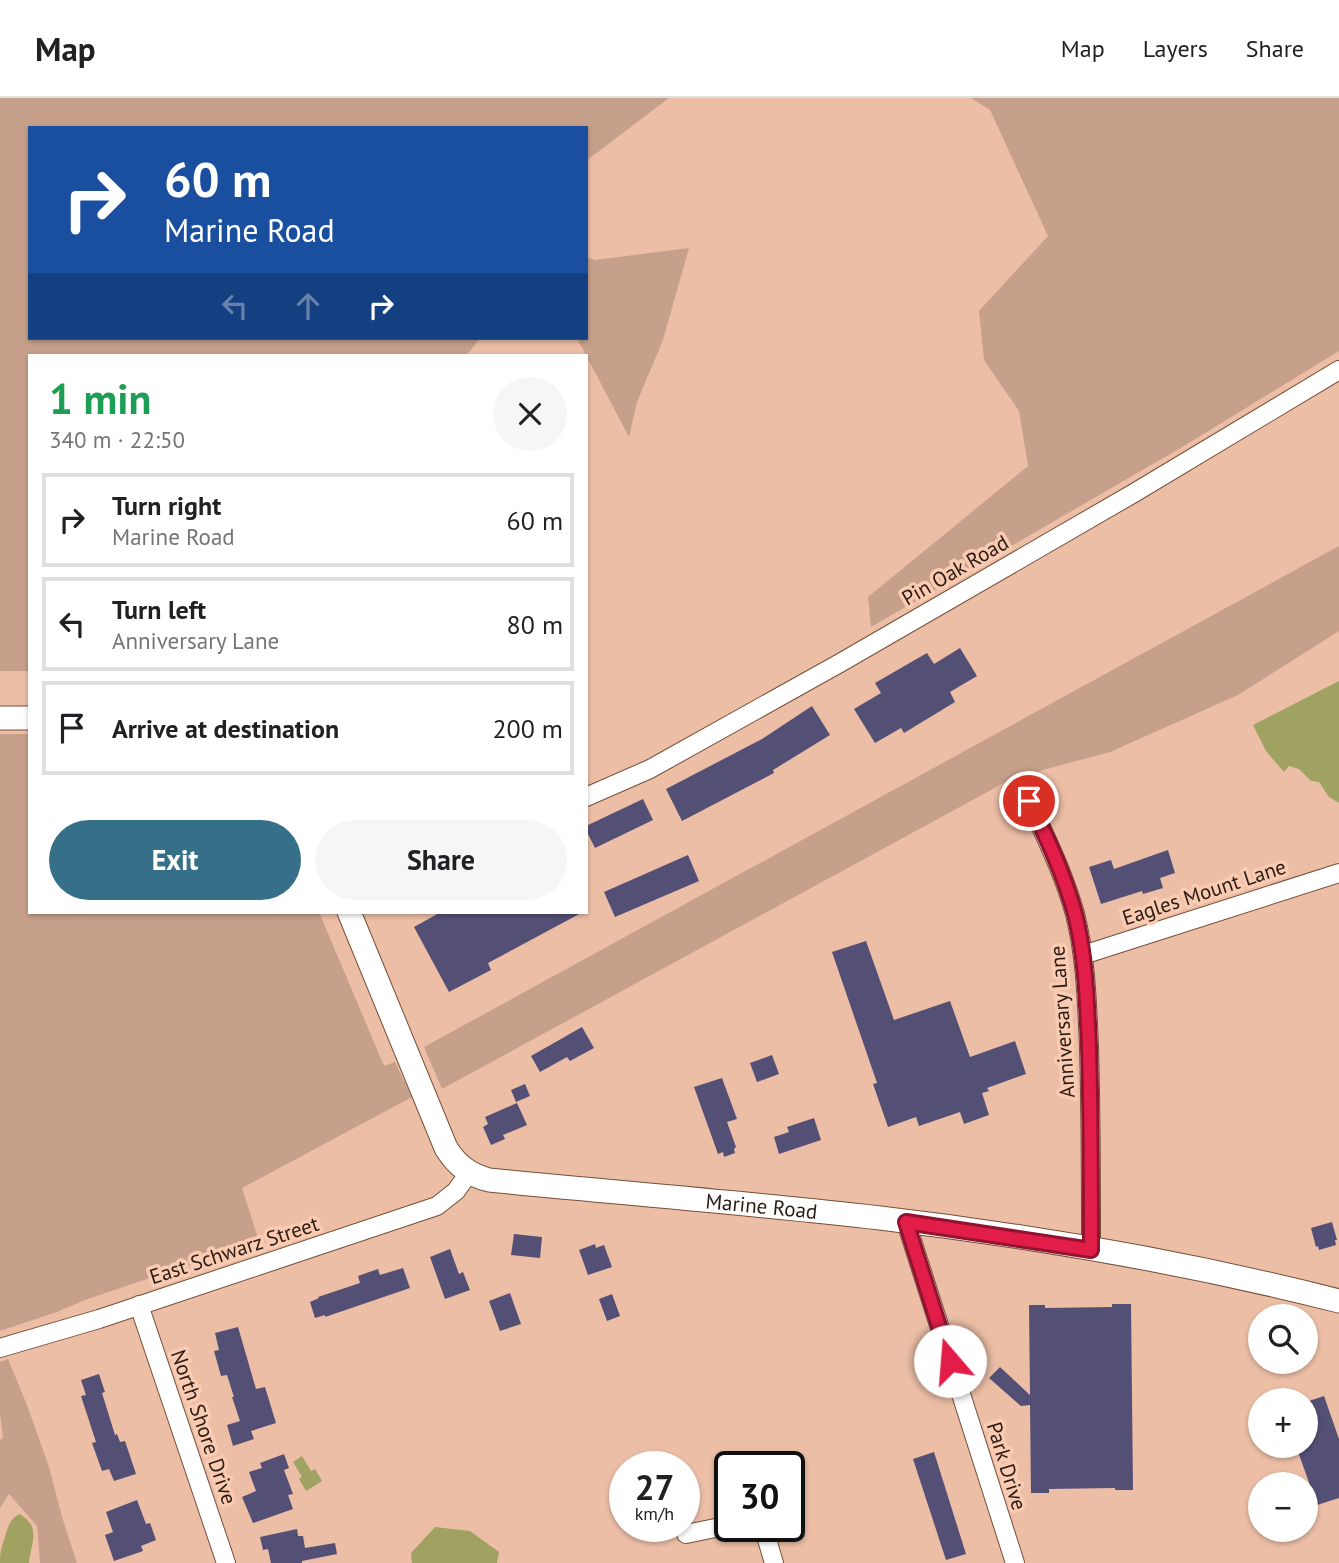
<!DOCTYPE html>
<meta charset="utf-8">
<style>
:root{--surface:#fff;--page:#f6f6f6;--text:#202124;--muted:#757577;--line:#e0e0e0;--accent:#366f88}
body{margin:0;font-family:"PT Sans",sans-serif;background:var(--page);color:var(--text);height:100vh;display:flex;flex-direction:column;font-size:26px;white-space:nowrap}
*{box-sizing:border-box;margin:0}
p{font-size:23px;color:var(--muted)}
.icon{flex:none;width:38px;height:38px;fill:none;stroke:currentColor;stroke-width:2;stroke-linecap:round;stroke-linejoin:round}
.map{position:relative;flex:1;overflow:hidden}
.drawer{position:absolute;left:28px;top:256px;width:560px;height:560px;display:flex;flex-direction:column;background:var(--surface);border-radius:0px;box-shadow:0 2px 5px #0004}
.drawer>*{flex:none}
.hud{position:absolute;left:28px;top:28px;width:560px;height:214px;border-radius:0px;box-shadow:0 2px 5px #0004;background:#1a4fa0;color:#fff;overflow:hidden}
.buttons{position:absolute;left:1248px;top:1206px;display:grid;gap:14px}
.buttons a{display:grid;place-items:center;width:70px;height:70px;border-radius:50%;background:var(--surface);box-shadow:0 2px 5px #0004;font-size:35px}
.speed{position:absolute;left:609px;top:1353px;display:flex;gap:14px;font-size:35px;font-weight:700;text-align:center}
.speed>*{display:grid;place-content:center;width:91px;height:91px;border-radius:50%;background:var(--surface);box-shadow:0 2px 5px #0004;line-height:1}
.speed small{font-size:18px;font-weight:400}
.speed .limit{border:4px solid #111;border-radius:10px;background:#fff;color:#111}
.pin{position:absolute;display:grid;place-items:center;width:60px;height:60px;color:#fff;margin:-30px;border:4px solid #fff;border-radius:50%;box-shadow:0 2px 7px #0007}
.me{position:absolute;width:77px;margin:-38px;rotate:342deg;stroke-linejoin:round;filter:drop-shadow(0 0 5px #0008)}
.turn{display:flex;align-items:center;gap:24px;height:147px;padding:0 21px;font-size:32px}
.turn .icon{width:91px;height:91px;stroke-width:2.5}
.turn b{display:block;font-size:49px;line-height:60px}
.lanes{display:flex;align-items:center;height:66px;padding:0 21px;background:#0003;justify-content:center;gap:35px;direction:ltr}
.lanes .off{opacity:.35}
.round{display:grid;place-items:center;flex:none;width:74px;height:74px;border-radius:37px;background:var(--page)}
.summary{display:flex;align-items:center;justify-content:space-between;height:119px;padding:0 21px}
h1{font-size:42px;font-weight:800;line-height:52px;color:#1e9e55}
.button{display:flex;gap:14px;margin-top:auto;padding:14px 21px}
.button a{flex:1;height:80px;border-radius:42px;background:var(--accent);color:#fff;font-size:28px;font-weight:800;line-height:80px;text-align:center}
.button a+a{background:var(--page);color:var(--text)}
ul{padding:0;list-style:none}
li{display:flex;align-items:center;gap:21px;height:94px;margin:0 14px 10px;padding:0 7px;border:4px solid var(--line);border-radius:0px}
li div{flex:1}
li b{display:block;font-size:26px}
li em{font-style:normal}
header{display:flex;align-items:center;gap:42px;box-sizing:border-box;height:98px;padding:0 35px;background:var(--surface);border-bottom:2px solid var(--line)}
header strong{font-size:33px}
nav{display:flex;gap:38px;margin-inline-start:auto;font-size:24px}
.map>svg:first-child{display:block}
.green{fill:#c7a08b}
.water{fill:#a0a262}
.building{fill:#544f75}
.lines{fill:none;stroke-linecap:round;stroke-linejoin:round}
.minor-casing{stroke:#744e38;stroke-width:20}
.major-casing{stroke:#744e38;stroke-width:25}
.minor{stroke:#fff;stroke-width:18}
.major{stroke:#fff;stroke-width:23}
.route-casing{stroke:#92132f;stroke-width:18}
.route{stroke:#e11d48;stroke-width:12}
.labels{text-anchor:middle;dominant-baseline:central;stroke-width:7;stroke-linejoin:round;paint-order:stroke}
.street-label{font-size:21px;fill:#2b1b12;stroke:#f9cbb2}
</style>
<header>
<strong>Map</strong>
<nav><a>Map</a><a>Layers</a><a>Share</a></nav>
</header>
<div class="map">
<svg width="1339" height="1465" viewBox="0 0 1339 1465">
<rect width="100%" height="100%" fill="#ecbea6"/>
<g class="green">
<path d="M0 0H669L586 63V30H30V240H480L467 257H30V573H0Z"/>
<path d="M971 0H1339V253L1184 348 871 529 868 499 1028 368 1019 313 984 262 979 213 1048 138 990 12Z"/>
<path d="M689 150 663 242 637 304 629 339 577 240H586V159L595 162Z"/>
<path d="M1339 448V533L1238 597 1110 654 1013 680 442 991 424 949Z"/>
<path d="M0 636H30V814H319L384 968 395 964 412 999 242 1090 259 1143 85 1202 57 1214 0 1233Z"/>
<path d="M8 1261 27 1307 49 1369 62 1419 77 1465H40L37 1428 9 1396 0 1410V1342L3 1340 0 1315V1264Z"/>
</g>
<g class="water">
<path d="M1339 583V705L1329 699 1319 684 1311 683 1299 671 1289 668 1284 674 1266 653 1253 627Z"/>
<path d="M302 1358 311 1373 315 1371 322 1383 306 1393 299 1381 302 1379 293 1364Z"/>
<path d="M19 1416C42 1428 31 1445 29 1465H0C0 1455 1 1450 4 1442 8 1430 8 1423 19 1416Z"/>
<path d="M435 1429 470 1433 499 1454 497 1465H412L411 1455Z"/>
</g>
<g class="building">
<path d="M960 550 977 578 950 594 955 604 904 635 901 630 875 645 854 611 881 595 875 585 927 555 934 566Z"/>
<path d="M812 608 830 637 773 672 774 675 682 723 666 691 762 641Z"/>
<path d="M643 701 653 722 595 750 586 732V728Z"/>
<path d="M1168 752 1175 775 1160 780 1163 790 1143 796 1142 793 1101 806 1089 769 1111 762 1114 771Z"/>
<path d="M688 757 699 783 615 819 604 794Z"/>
<path d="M441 814H583L488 865 491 872 449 894 414 829Z"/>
<path d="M866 843 894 922 950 903 970 959 1015 943 1026 976 987 990 989 993 982 995 989 1017 964 1026 960 1014 919 1028 916 1019 888 1029 873 986 877 985 832 854Z"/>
<path d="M582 929 594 950 570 963 567 959 540 974 531 958Z"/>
<path d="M772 957 779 976 757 984 750 965Z"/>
<path d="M722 980 737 1021 727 1024 736 1049 734 1051 735 1055 724 1059 723 1054 718 1056 694 989Z"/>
<path d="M525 986 530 998 516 1004 511 992Z"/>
<path d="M517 1005 527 1027 503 1037 505 1041 491 1047 483 1029 488 1026 485 1019Z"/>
<path d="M814 1020 821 1042 779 1056 774 1039 789 1034 787 1029Z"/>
<path d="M1332 1124 1337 1142H1335L1336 1147 1319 1152 1318 1148 1316 1149 1311 1130Z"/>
<path d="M514 1136 542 1139 540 1160 511 1157Z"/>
<path d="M595 1146 596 1150 604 1147 612 1169 588 1177 579 1152Z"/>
<path d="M450 1151 459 1176 463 1174 470 1192 445 1201 430 1159Z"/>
<path d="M403 1170 410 1190 325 1219V1217L315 1220 310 1204 319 1200 318 1199 360 1185 358 1178 378 1171 380 1177Z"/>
<path d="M510 1195 521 1226 500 1233 489 1203Z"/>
<path d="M612 1196 620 1218 607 1223 599 1201Z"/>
<path d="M1112 1206H1131L1133 1392H1115V1390L1049 1391V1395H1031L1030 1307 1021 1308 989 1280 1000 1269 1030 1297 1029 1207H1045V1210L1112 1209Z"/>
<path d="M238 1229 256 1291 265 1289 276 1325 251 1333 254 1341 233 1348 227 1327 240 1323 232 1299H234L227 1277 221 1278 214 1253 219 1252 215 1235Z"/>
<path d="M99 1276 105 1294 102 1295 115 1337 117 1336 120 1344 125 1343 136 1376 114 1383 109 1371 102 1373 92 1345 96 1344 81 1298 86 1297 81 1282Z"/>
<path d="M1324 1298 1339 1341V1400L1317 1407 1296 1348H1306V1304Z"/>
<path d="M934 1354 966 1456 946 1462 913 1361Z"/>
<path d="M284 1356 289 1370 284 1372 293 1396 288 1397 293 1411 253 1425 242 1399 256 1393 249 1374 262 1370 260 1365Z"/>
<path d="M137 1402 146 1426 150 1425 156 1442 141 1448 143 1453 114 1463 105 1437 113 1434 106 1414Z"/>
<path d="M297 1431 298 1438H303L305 1450 335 1445 337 1456 302 1463V1465H271L268 1451 263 1452 260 1439Z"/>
</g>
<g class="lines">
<g class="minor-casing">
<g id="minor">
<path d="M586 699 650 671 840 565 1134 395 1339 272"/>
<path d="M1029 703C1046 740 1064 776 1075 816 1086 860 1087 904 1089 949 1091 1017 1091 1084 1091 1152"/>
<path d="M1083 857 1339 775"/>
<path d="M906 1124 1015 1465"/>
<path d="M139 1207 226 1465"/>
<path d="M0 1250 99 1221 437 1108 456 1093 469 1075"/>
<path d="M756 1428 766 1438 774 1465"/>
<path d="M686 1436 730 1427"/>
</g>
</g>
<g class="major-casing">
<g id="major">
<path d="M0 620H30"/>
<path id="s1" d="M349 814 446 1050C457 1068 470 1077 489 1082 620 1095 750 1105 880 1120 1034 1138 1189 1165 1339 1203"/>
</g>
</g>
<use href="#minor" class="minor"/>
<use href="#major" class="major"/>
</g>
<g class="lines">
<g class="route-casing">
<path id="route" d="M950 1263 906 1124 1091 1152C1091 1084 1091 1017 1089 949 1087 904 1086 860 1075 816 1064 776 1047 740 1029 703"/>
</g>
<use href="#route" class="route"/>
</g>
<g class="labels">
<g class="street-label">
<text transform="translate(955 472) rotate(-30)">Pin Oak Road</text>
<text transform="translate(1204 794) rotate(-18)">Eagles Mount Lane</text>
<text transform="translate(1062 924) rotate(-94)">Anniversary Lane</text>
<text stroke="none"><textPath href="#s1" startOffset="584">Marine Road</textPath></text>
<text transform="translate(234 1152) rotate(-18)">East Schwarz Street</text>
<text transform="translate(204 1329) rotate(71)">North Shore Drive</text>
<text transform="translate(1007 1368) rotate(73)">Park Drive</text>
</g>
</g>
</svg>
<div class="buttons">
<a><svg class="icon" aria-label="search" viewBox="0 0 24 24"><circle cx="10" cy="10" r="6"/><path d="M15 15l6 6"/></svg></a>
<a>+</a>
<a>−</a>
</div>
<div class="speed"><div>27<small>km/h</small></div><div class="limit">30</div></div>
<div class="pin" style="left:1029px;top:703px;background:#d93025"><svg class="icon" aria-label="arrive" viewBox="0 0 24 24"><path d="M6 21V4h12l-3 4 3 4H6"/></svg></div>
<svg class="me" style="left:950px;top:1263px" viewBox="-20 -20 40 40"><circle r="19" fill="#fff"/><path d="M0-13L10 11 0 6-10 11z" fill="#e11d48"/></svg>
<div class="hud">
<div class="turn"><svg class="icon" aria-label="right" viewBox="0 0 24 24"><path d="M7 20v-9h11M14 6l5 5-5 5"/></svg><div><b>60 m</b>Marine Road</div></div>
<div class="lanes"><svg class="icon off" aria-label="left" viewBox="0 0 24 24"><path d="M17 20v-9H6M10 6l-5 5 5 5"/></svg><svg class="icon off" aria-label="ahead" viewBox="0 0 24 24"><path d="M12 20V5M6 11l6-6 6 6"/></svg><svg class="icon" aria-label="right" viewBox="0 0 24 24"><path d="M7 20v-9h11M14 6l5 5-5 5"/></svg></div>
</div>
<section class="drawer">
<div class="summary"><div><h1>1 min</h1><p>340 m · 22:50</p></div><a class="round"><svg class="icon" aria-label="close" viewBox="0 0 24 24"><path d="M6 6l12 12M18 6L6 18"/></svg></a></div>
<ul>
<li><svg class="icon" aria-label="right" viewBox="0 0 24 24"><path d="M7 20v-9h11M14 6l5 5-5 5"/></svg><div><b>Turn right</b><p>Marine Road</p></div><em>60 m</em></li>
<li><svg class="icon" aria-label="left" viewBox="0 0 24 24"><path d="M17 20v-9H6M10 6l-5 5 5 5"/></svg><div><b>Turn left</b><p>Anniversary Lane</p></div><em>80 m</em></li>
<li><svg class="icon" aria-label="arrive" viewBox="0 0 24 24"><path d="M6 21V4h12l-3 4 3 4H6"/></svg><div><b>Arrive at destination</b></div><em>200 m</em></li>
</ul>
<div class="button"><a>Exit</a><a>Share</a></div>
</section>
</div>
